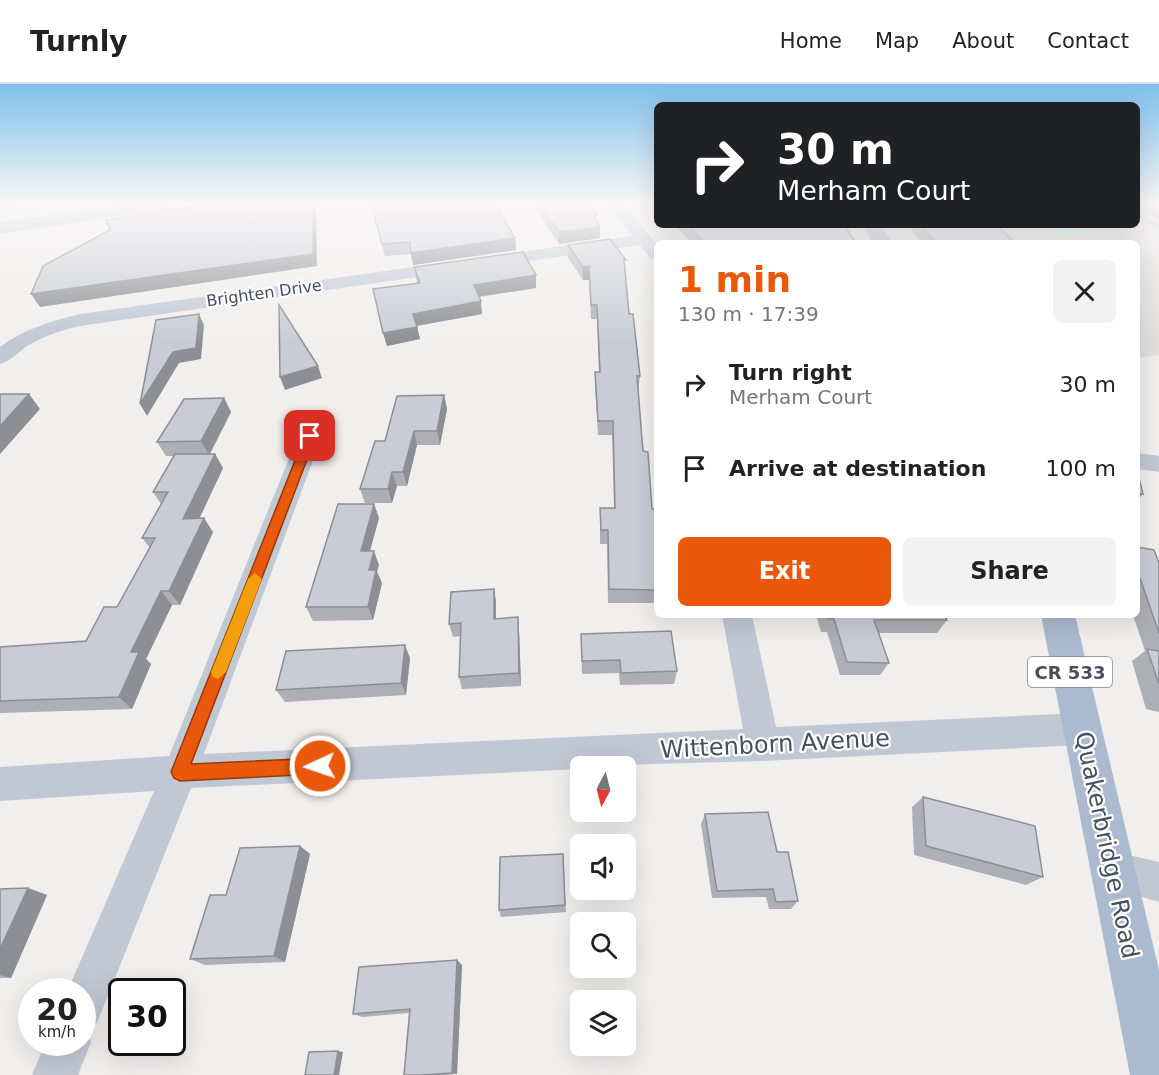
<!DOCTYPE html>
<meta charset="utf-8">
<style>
:root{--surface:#fff;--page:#f2f2f2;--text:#222;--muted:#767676;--line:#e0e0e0;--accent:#ea580c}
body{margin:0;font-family:"DejaVu Sans",sans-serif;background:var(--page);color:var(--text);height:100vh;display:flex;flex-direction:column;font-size:22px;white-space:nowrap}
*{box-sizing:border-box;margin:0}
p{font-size:20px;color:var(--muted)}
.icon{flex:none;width:33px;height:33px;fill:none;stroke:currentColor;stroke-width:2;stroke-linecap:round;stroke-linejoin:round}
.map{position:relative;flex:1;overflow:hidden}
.panel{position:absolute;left:654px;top:156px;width:486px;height:378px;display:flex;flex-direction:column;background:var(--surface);border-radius:9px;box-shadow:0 6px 24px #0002}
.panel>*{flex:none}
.top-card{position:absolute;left:654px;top:18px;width:486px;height:126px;border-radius:9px;box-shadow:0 6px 24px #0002;background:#202124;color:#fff;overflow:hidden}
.needle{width:39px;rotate:187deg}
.controls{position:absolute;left:570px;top:672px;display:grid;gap:12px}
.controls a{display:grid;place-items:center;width:66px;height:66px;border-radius:9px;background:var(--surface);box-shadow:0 6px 24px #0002;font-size:30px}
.speed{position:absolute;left:18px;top:894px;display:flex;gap:12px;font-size:30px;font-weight:700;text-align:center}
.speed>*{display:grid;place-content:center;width:78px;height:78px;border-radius:50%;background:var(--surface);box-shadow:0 6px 24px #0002;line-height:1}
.speed small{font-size:15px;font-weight:400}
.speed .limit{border:3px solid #111;border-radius:9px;background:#fff;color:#111}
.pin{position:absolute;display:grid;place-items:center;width:51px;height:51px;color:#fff;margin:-26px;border-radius:12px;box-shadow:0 3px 9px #0006}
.me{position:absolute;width:66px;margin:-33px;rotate:267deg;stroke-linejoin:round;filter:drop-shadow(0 0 4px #0008)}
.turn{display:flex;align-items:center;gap:21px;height:126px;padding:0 24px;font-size:27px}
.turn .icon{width:78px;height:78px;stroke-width:2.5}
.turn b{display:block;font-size:42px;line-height:51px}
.round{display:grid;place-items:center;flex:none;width:63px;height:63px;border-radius:9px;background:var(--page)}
.overview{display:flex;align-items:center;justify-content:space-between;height:102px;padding:0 24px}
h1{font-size:36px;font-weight:700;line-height:45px;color:var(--accent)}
.primary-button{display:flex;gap:12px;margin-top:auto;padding:12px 24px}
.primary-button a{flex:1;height:69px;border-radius:9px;background:var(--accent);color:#fff;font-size:24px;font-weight:700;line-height:69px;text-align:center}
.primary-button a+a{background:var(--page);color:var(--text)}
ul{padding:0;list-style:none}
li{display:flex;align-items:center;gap:18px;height:84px;padding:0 24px}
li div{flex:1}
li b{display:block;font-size:22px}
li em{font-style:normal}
header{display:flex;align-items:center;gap:36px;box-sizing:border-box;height:84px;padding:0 30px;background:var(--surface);border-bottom:2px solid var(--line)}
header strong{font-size:28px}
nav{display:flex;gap:33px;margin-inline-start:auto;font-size:21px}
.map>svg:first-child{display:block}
.education{fill:#e2dfdf}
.green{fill:#b8f2d5}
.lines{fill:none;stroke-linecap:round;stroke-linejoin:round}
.service{fill:#c0c8d4;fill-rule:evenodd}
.minor{fill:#c0c8d4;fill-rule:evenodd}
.secondary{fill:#bfc8d8;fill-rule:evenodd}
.primary{fill:#abbacf;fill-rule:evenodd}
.wall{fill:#adafb6}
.shaded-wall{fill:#8d8f94}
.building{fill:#c9ccd4;stroke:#8d8f94;stroke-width:1.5}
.route{fill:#ea580c;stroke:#983908;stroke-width:1.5}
.slow{fill:#f59e0b}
.labels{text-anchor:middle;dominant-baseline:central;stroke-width:4.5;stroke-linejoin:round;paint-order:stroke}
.far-street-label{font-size:16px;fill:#454f5d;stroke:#fff}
.shield{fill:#fff;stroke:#7d848e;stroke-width:1.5}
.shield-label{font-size:18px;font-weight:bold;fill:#454f5d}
.near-street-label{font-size:24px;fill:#454f5d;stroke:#fff}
</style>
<header>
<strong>Turnly</strong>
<nav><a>Home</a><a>Map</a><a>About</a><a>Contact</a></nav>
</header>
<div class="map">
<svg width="1159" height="991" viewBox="0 0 1159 991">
<rect width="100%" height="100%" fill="#f1eeee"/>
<path class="education" d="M1137 120H1159V271L1137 274V159H1009L991 141H1137Z"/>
<path class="green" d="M1046 141H1080L1093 149 1063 152Z"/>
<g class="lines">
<path class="service" d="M1137 129 1159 140V146L1137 134Z"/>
<g class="minor">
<path d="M607 120H623L657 160V176L651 175 640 161 80 242C62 246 44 252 27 262 18 268 11 277 0 280V263C24 245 51 237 80 230L633 152Z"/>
<path d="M310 345 318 347 322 352 204 670 743 645 722 531H752L776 643 1082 629 1094 634 1099 645 1094 656 1082 661 763 677 580 682V685L191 704 97 939 86 944 91 958 78 991H32L46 958H82V908H67L154 707 0 717V683L169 672 298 352 302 347Z"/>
<path d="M1137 369 1159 372V388L1137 385Z"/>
<path d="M1111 767 1159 778V818L1097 800 1092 786 1097 772Z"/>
</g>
<path class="secondary" d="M130 120H175L166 125 0 150V138Z"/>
<g class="primary">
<path d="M862 141H880L893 159H873Z"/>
<path d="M1041 531H1075L1159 886V991H1130Z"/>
</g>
</g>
<g class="wall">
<path d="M371 120H495L515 154 516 166 413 181 411 170 385 172Z"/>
<path d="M532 120H589L597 136 600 154 559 160Z"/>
<path d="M650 120H657V127Z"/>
<path d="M1137 120H1159V136L1147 129 1137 127Z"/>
<path d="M674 141H845V143L855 157 854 159H692Z"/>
<path d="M908 141H997L1015 159H922Z"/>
<path d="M568 161 626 189 629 230 640 292 638 306 642 355 652 425H657V519H608L607 460H600V424H614L612 351H598L595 302V288H599L597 235H591L589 196H583L568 174Z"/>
<path d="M414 183 536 204 479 213 482 230 417 242 420 255 387 262 417 199Z"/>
<path d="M444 311 447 325 440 361H417L407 402H397L392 419H365L360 405 385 357Z"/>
<path d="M224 314 231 328 210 370H215L223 384 199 434 213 448 180 521H172L146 575 151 580 132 625 0 629V563L86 557 117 523 150 464 142 454 161 420 153 408 174 372H166L157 358Z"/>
<path d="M1137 386 1143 410 1137 417Z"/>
<path d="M374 420 379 434 370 467 379 481 377 488 382 499 373 536 313 537 306 523Z"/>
<path d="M1137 463 1159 479V628L1146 625 1132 577 1145 567 1133 531H1137Z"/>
<path d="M494 505 496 518V535L519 546 521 602 462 605 459 593 461 552 453 553 449 540Z"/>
<path d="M816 531H944L947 536 937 549H879L889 579 880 591H840L827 548H821Z"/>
<path d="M581 550 677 587 674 600 620 601 619 589 582 590Z"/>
<path d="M410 574 406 611 285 618 276 606Z"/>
<path d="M923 713 1043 793 1026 801 914 771 912 723Z"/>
<path d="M705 730 777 768 798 817 791 825H769L766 813 712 814 701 740Z"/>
<path d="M300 762 310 770 285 878 205 881 190 875 226 811Z"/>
<path d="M563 770 566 828 501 833 499 826Z"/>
<path d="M28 804 47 811 11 894H0V805Z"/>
<path d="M457 876 462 881 457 990 443 991H404L409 929 362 933 353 930Z"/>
</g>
<g class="shaded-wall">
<path d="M0 120H26L25 121 0 123Z"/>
<path d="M313 120H316L317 182 40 223 31 210Z"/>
<path d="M1137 120H1141L1137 127Z"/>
<path d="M600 143V154L559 160V148Z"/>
<path d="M515 154 516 166 413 181 411 169Z"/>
<path d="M589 182V196H583V183Z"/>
<path d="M536 191V204L475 213 474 201Z"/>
<path d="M481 217 482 230 415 242 413 230Z"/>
<path d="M199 230 204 241 201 275 179 279 147 332 140 320 173 268Z"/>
<path d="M417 243 420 255 387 262 383 249Z"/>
<path d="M318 282 322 294 285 306 280 293Z"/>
<path d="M29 310 40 325 0 370V342Z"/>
<path d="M444 311 447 325 440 361 437 347Z"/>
<path d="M224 314 231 328 209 371 201 357Z"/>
<path d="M414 347 417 361 407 402 403 388Z"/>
<path d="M215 370 223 384 193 448 183 435Z"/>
<path d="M392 388 397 402 392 419 388 405Z"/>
<path d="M374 420 379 434 366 481 361 467Z"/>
<path d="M204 434 213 448 180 521 169 507Z"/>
<path d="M374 467 379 481 377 488 382 499 373 536 368 523 369 486Z"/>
<path d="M494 505 496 518V548L494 535Z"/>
<path d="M161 507 172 521 146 575 151 580 132 625 119 613 131 568Z"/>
<path d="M518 533 519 546 521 602 519 589Z"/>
<path d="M405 561 410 574 406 611 401 599Z"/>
<path d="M300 762 310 770 285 878 274 872Z"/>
<path d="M28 804 47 811 11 894 0 891V865Z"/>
<path d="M457 876 462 881 457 990 452 989Z"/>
<path d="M338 967 343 968 339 991H334Z"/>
</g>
<g class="building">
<path d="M211 120H313V170L31 210 43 182 110 146 106 136Z"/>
<path d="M371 120H495L515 154 411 169 410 158 382 160Z"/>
<path d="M539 120H589L597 131H594L600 143 559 148Z"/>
<path d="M688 141H844L855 157 799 158 800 159H705Z"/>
<path d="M921 141H997L1015 159H936Z"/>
<path d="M610 155 626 176H624L629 230H633L640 292H637L642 355 643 367 648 368 652 425H657V506L609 505 608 446H601L600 424H615L613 337H598L595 288H600L597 221H591L589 182 583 183 568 161Z"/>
<path d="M523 168 536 191 474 201 481 217 413 230 417 243 383 249 373 205 420 199 414 183Z"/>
<path d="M279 221 318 282 280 293Z"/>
<path d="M199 230 196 264 173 268 140 320 156 236Z"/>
<path d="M0 310H29L0 342Z"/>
<path d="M444 311 437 347H414L403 388H392L388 405H360L375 357H385L397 312Z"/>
<path d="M224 314 201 357 157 358 184 315Z"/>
<path d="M175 370H215L183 435 204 434 169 507H161L131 568H139L119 613 0 617V563L86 557 104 523H117L155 454H142L168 408H153Z"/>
<path d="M1137 386 1143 410 1137 409Z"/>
<path d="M338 420H374L361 467H374L369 486H376L368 523H306Z"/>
<path d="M1137 463 1154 466 1159 479V549L1140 494 1137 493Z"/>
<path d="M494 505V535L518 533 519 589 459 593 461 539 449 540 451 508Z"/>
<path d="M827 531H944L947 536H874L889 579 847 578 834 535H828Z"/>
<path d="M671 547 677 587 621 589 620 576 582 577 581 550Z"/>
<path d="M405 561 401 599 276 606 286 567Z"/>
<path d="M1147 565 1159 567V600Z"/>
<path d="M923 713 1035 742 1043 793 926 762Z"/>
<path d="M768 728 777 768H788L798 817 776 818 773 805 717 807 705 730Z"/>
<path d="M300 762 274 872 190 875 210 811H226L240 764Z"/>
<path d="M563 770 565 821 499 826 500 773Z"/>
<path d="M28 804 0 865V805Z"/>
<path d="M457 876 452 989 421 991H404L410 925 353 930 359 883Z"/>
<path d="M338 967 334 991H305L309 968Z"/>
</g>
<linearGradient id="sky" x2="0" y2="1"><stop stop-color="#7fbfec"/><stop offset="0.46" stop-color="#f9f7f7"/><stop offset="1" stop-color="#f9f7f7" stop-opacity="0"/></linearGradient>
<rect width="1159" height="259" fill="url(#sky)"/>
<path class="route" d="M306 349 316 352 191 680 320 674 325 676 328 682 325 687 320 690 180 697 174 694 171 688Z"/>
<path class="slow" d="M255 489 262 495 226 588 218 595 213 593 211 588 248 495Z"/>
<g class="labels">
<g class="far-street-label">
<text transform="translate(264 209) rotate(-8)">Brighten Drive</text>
</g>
<rect class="shield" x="1028" y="573" width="84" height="30" rx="4.5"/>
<g class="shield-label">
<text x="1070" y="588">CR 533</text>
</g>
<g class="near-street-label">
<text transform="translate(775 660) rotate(-3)">Wittenborn Avenue</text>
<text transform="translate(1107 761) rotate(78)">Quakerbridge Road</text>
</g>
</g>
</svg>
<div class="controls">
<a><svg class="needle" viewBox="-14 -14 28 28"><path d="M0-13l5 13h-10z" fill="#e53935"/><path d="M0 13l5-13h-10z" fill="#767676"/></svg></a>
<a><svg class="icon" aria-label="sound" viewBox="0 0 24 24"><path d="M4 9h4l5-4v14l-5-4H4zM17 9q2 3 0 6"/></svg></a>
<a><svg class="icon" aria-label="search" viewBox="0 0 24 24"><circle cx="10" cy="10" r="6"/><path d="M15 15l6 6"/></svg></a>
<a><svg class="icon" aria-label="layers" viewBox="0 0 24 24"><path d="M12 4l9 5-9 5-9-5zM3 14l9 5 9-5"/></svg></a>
</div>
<div class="speed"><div>20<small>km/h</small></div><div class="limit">30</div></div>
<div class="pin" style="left:310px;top:352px;background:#d93025"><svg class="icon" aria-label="arrive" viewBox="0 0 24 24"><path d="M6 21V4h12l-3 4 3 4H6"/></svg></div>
<svg class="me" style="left:320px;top:682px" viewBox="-20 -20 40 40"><circle r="17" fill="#ea580c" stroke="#fff" stroke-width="3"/><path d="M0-11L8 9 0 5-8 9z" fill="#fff"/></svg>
<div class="top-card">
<div class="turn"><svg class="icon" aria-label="right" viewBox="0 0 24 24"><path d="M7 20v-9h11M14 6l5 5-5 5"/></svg><div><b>30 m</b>Merham Court</div></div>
</div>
<section class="panel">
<div class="overview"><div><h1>1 min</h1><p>130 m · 17:39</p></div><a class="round"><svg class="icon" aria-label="close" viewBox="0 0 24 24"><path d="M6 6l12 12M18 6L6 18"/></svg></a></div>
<ul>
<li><svg class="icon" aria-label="right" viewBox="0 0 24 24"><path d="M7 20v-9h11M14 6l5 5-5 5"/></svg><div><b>Turn right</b><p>Merham Court</p></div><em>30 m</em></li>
<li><svg class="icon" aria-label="arrive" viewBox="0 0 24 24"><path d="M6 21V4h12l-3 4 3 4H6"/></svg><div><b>Arrive at destination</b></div><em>100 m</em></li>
</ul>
<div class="primary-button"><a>Exit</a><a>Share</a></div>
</section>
</div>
